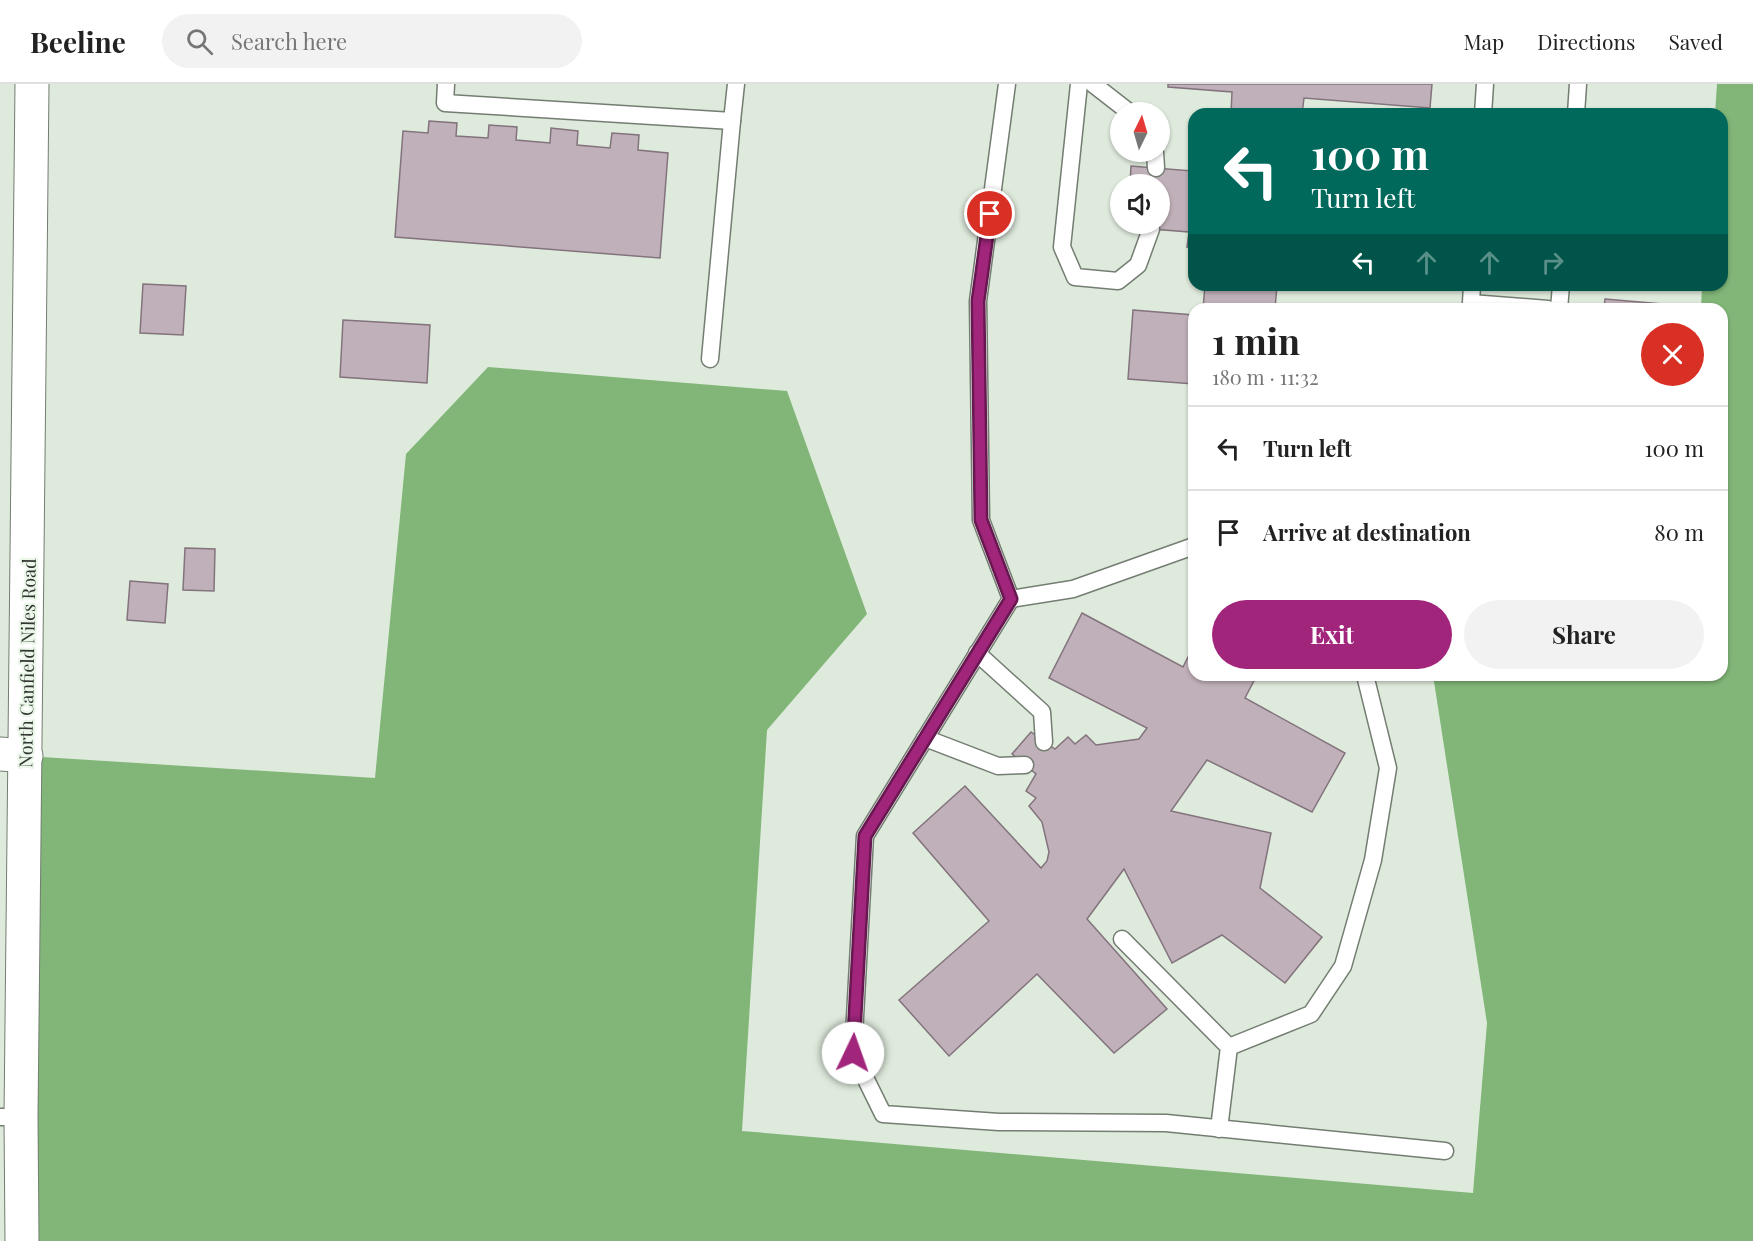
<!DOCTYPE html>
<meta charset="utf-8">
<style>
:root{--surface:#fff;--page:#f2f2f2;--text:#222;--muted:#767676;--line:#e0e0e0;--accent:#a0257b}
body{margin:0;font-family:"Playfair Display",serif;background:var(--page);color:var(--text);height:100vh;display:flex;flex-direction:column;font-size:22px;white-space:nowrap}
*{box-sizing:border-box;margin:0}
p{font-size:20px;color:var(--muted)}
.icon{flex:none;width:33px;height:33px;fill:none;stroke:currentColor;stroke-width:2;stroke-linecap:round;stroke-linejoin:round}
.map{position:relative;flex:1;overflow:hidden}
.side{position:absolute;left:1188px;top:219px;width:540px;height:378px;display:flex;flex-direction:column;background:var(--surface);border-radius:18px;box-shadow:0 2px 4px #0004}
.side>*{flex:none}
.top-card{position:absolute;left:1188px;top:24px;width:540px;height:183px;border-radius:18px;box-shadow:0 2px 4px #0004;background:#00695c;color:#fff;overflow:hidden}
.needle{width:39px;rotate:5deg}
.fabs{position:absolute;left:1110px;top:18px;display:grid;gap:12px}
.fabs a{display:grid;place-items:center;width:60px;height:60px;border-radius:50%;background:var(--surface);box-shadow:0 2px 4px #0004;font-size:30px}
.pin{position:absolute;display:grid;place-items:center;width:51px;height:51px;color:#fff;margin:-26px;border:3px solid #fff;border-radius:50%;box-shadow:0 2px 6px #0007}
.me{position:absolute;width:66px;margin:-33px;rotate:3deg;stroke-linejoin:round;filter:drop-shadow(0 0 4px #0008)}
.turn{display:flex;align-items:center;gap:21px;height:126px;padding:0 24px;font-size:27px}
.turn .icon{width:78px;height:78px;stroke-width:2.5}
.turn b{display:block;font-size:42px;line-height:51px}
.lanes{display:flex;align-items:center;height:57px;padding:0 24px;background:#0003;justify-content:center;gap:30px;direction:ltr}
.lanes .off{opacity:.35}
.round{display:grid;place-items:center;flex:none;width:63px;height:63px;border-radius:32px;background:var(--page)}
.headline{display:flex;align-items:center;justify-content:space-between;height:102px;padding:0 24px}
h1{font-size:36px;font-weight:700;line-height:45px}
.cta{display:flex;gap:12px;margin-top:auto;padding:12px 24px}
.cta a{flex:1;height:69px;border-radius:36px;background:var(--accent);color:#fff;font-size:24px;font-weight:700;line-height:69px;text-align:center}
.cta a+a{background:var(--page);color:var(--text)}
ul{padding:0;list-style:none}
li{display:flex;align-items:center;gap:18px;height:84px;padding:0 24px;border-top:2px solid var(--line)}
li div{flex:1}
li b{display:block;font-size:22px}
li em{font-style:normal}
header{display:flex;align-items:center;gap:36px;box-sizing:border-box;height:84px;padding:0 30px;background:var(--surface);border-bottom:2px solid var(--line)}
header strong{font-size:28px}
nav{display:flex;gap:33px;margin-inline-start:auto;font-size:21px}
.search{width:420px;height:54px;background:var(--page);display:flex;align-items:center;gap:15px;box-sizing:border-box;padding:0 21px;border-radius:33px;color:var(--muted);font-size:22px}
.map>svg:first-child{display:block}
.forest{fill:#81b678}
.building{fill:#c0b0b9;stroke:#82737c;stroke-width:1.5}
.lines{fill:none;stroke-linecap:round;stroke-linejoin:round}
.lane-casing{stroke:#737d71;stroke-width:19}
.street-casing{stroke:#737d71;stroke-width:35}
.secondary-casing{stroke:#737d71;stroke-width:35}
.lane{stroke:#fff;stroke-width:16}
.street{stroke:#fff;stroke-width:33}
.secondary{stroke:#fff;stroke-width:33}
.route-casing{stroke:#681850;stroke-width:15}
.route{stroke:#a0257b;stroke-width:10}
.labels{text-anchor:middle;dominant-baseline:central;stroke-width:4.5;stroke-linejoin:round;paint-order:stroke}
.street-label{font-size:18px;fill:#313631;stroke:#ebf7e9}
</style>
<header>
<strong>Beeline</strong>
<div class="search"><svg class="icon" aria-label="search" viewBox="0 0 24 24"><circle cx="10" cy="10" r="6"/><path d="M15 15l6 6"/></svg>Search here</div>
<nav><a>Map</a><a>Directions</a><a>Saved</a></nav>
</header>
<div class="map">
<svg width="1753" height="1157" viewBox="0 0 1753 1157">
<rect width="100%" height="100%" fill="#deeadc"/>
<path class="forest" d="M1717 0H1753V1157H22L26 672 375 694 406 370 488 283 787 307 867 530 767 646 742 1047 1473 1109 1487 939 1433 591H1722V225H1701L1702 201H1722V30H1715Z"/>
<g class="building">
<path d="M1168 0H1432L1430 24 1304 14 1302 30H1231L1232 8 1168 3Z"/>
<path d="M429 37 457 39 456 52 488 54 489 41 517 43 516 56 550 59 551 44 578 47 577 61 610 64 612 49 639 51 638 66 668 69 660 174 395 153 403 47 428 49Z"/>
<path d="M1194 73V164L1187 163 1189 148 1126 143 1127 140H1160V100H1130L1131 82 1192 87Z"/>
<path d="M143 200 186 202 183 251 140 249Z"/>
<path d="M1205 201H1277L1275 225H1203Z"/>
<path d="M1605 215 1674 221V225H1604Z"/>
<path d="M1133 226 1194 231V300L1128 295Z"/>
<path d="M343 236 430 241 427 299 340 293Z"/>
<path d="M185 464 215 465 214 507 183 506Z"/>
<path d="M130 497 168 500 165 539 127 536Z"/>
<path d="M1082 529 1183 583 1194 561V591H1257L1245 614 1345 669 1312 728 1207 676 1171 727 1271 749 1260 804 1322 853 1285 899 1222 851 1172 879 1124 785 1087 835 1167 925 1114 969 1037 890 949 972 899 916 989 837 913 749 965 702 1041 784 1047 777 1049 768 1042 738 1029 722 1036 714 1026 707 1036 690 1012 670 1031 648 1055 665 1068 653 1075 660 1086 651 1096 661 1139 655 1147 644 1049 594Z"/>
</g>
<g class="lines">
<g class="lane-casing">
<g id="lane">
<path d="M446 0 445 19 732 37 736 0"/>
<path d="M1007 0 978 217 981 436 1011 515 865 752 853 969 883 1030 999 1038 1166 1039 1445 1067"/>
<path d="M1079 0 1062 163 1075 193 1118 197 1138 181 1151 145"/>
<path d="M1093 0 1129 28"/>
<path d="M1483 30 1485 0"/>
<path d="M1576 30 1578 0"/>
<path d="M1155 68 1156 84"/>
<path d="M1472 201 1471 219 1548 225"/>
<path d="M1559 225 1561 201"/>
<path d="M710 275 732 37"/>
<path d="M1011 515 1073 505 1194 462"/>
<path d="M977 569 1042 628 1044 658"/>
<path d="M925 654 998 682 1025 681"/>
<path d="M1122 855 1229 963 1219 1045"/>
<path d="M1229 963 1311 930 1343 882 1373 776 1388 684 1365 591"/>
<path d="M0 1033H21"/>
</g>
</g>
<g class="street-casing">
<path id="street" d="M0 670 26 672"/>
</g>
<g class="secondary-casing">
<path id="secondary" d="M22 1157 21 1033 32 0"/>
</g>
<use href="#lane" class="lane"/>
<use href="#street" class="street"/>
<use href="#secondary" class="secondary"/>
</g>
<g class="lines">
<g class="route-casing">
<path id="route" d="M853 969 865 752 1011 515 981 436 978 217 990 130"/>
</g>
<use href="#route" class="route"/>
</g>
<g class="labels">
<g class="street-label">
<text transform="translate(27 579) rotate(-89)">North Canfield Niles Road</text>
</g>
</g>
</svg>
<div class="fabs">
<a><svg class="needle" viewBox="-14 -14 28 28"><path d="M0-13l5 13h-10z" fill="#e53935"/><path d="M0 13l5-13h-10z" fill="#767676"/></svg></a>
<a><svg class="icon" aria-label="sound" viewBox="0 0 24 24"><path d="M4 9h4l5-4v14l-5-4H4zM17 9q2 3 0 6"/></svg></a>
</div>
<div class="pin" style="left:990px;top:130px;background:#d93025"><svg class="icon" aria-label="arrive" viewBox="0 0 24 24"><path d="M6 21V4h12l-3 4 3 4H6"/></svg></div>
<svg class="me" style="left:853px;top:969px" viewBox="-20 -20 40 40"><circle r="19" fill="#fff"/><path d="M0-13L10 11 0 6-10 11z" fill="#a0257b"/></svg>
<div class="top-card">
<div class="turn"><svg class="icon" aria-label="left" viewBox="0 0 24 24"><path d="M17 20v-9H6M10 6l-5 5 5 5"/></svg><div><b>100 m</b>Turn left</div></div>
<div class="lanes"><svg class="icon" aria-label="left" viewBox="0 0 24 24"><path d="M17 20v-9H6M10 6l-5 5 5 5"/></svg><svg class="icon off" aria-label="ahead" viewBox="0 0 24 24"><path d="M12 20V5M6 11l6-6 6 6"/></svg><svg class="icon off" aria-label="ahead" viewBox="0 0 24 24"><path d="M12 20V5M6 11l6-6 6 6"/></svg><svg class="icon off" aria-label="right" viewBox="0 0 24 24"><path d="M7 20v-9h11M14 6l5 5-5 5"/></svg></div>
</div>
<section class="side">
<div class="headline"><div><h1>1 min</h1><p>180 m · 11:32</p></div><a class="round" style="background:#d93025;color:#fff"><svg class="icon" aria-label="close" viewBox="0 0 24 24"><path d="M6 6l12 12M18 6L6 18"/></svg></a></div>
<ul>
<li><svg class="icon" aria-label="left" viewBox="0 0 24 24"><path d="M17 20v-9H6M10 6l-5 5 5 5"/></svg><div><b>Turn left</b></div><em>100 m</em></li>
<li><svg class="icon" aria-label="arrive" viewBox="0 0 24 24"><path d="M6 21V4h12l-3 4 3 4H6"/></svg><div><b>Arrive at destination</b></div><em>80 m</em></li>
</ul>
<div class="cta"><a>Exit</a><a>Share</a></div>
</section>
</div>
